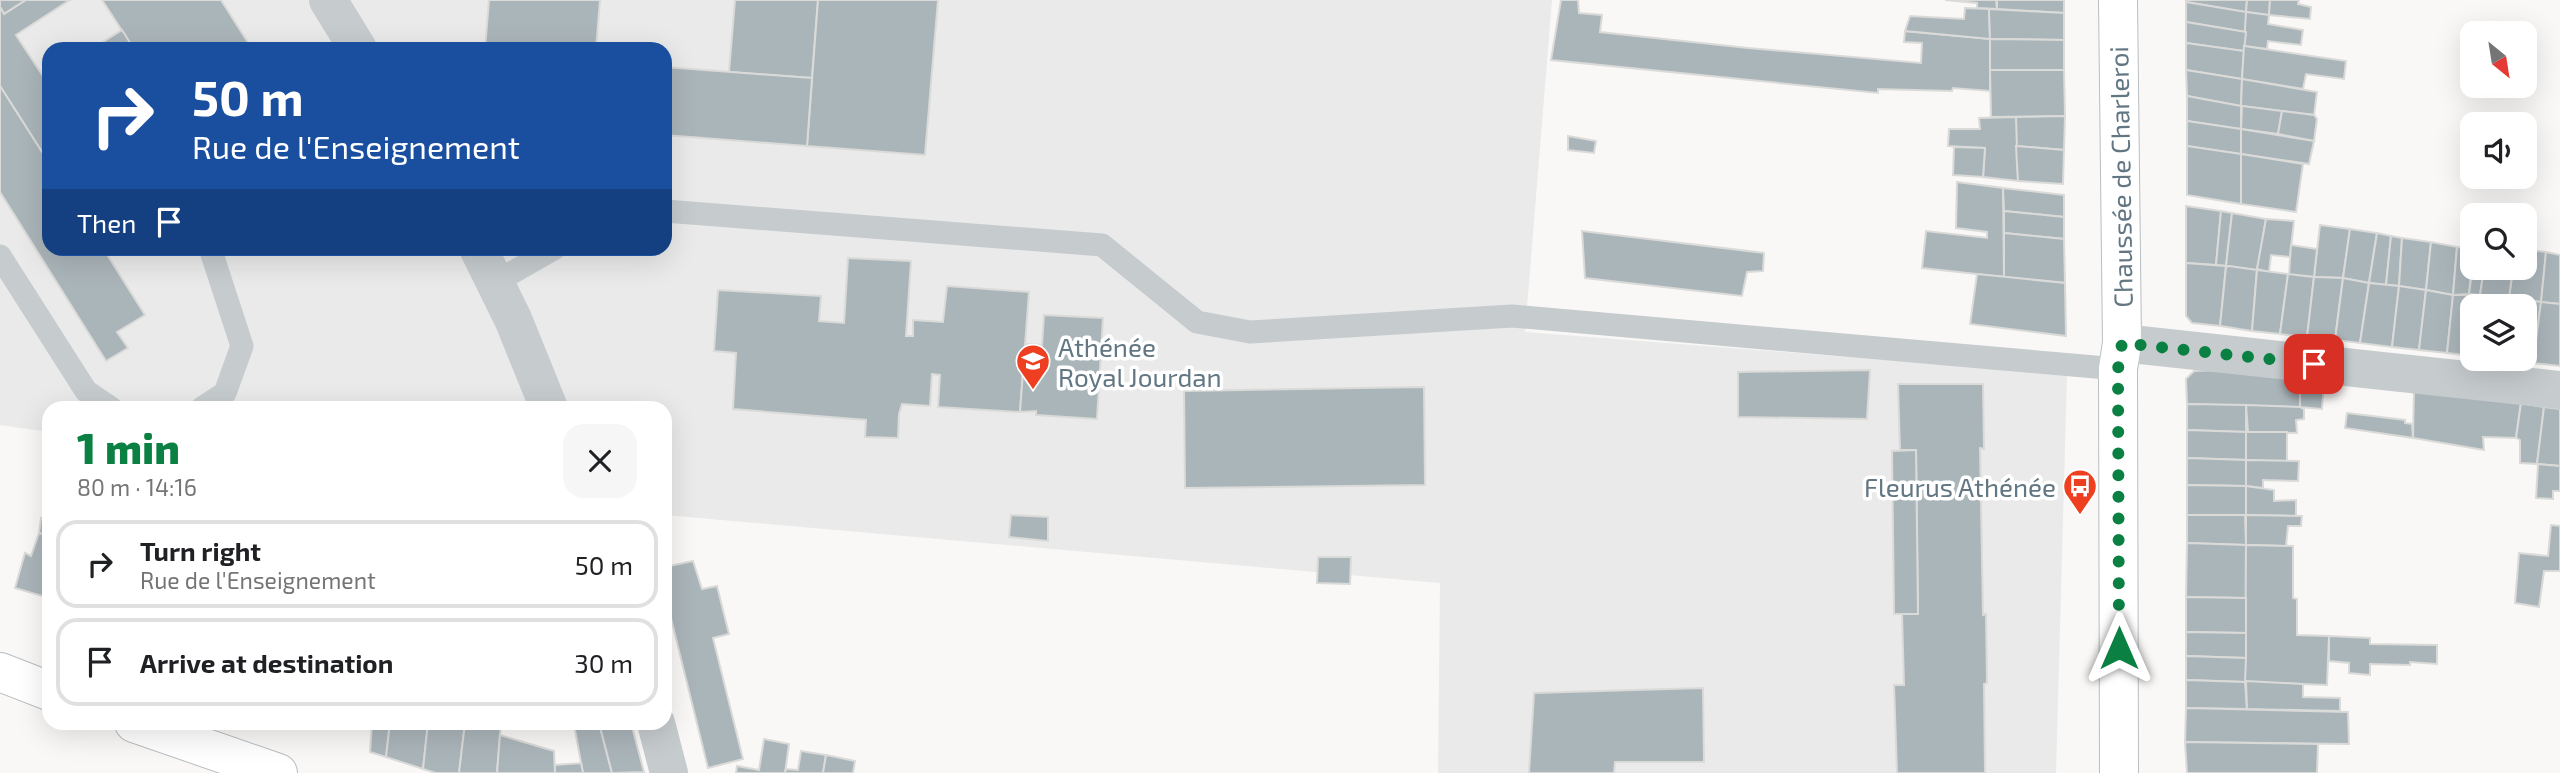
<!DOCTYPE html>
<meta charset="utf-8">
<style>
:root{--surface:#fff;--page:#f6f6f6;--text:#202124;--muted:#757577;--line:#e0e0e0;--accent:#0b8043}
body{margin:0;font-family:"Exo 2",sans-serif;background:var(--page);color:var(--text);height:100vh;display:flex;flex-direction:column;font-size:26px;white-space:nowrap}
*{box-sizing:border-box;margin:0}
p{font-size:23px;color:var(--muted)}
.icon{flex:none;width:38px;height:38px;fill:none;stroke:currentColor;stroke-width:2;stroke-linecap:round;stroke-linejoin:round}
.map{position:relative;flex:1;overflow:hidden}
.details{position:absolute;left:42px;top:401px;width:630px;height:329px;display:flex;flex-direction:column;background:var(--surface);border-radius:21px;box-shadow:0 7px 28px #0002}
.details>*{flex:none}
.guide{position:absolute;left:42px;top:42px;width:630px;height:214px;border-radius:21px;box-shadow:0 7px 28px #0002;background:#1a4fa0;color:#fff;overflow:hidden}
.needle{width:46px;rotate:150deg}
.fabs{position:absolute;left:2460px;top:21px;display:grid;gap:14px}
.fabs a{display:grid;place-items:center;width:77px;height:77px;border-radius:14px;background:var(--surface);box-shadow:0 7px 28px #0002;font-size:35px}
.pin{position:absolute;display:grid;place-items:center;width:60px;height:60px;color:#fff;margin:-30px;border-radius:14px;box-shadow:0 4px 10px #0006}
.me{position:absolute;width:77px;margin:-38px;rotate:0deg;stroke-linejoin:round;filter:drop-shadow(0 0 5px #0008)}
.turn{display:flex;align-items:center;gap:24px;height:147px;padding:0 35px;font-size:32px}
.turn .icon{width:91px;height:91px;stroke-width:2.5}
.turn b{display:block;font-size:49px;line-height:60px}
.then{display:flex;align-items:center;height:66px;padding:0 35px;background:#0003;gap:14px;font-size:26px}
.round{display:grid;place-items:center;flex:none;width:74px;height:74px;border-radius:21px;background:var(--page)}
.head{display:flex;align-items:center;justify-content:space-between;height:119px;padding:0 35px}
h1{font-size:42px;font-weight:800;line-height:52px;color:var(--accent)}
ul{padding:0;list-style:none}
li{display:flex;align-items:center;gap:21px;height:88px;margin:0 14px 10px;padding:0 21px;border:4px solid var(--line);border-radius:21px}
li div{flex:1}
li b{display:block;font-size:26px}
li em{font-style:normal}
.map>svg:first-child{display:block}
.built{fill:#e9eae9;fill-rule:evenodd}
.building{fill:#aab5ba;stroke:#dadad8;stroke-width:2}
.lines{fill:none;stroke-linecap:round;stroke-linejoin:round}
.secondary-casing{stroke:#b8bec2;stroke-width:40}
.lane{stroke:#c6cbce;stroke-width:23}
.street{stroke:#c6cbce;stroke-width:38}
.secondary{stroke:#fff;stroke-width:38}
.route{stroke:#0b8043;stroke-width:12;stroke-dasharray:0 21.6}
.labels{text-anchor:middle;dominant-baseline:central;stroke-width:7;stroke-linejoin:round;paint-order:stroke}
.street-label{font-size:26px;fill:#627783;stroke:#fff}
.poi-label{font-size:26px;fill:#627783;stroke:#fff;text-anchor:start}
</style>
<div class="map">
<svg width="2560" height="773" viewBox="0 0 2560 773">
<rect width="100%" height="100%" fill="#f9f8f6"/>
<path class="built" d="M0 0H1552L1525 332 2067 374 2056 773H1438L1440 583 665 515V408H49V432L0 425ZM49 49H665V248H49Z"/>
<g class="building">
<path d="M0 0H26L4 14 0 7Z"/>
<path d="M26 0H70L16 35 45 79 49 76V163L0 86V7L4 14Z"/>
<path d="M102 0H221L252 49H134Z"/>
<path d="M489 0H600L596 49H485Z"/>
<path d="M735 0H818L812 78 729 72Z"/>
<path d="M818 0H938L925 155 807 146Z"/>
<path d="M1561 0H1578L1579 13 1602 15 1600 32 1748 48 1921 63 1922 43 1904 42 1905 31 1990 39V91L1953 88 1952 91 1878 89V93L1551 60Z"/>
<path d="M1945 0H1996L1997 9 1977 8V3Z"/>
<path d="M1997 0H2064V13L1997 9Z"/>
<path d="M2186 0H2247L2246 12 2186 2Z"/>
<path d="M2247 0H2270L2269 15 2246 12Z"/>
<path d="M2270 0H2299L2298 4 2311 7 2310 19 2269 15Z"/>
<path d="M2186 2 2246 12V32L2186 22Z"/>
<path d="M1965 8 1989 9 1990 39 1905 31 1910 16 1964 19Z"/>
<path d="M1989 9 2064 13V40L1990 39Z"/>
<path d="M2246 12 2269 15 2268 24 2303 30 2301 45 2268 41 2267 49 2244 46Z"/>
<path d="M2186 22 2246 32 2244 51 2186 43Z"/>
<path d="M122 30 134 49H92Z"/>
<path d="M1990 39 2064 40V70H1990Z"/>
<path d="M2186 43 2244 51 2242 79 2186 70Z"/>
<path d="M2244 46 2346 61 2344 79 2306 74 2303 89 2242 79Z"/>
<path d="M665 67 812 78 807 146 665 135Z"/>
<path d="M1990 70H2064L2065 116 1991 117Z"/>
<path d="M2186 70 2242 79 2241 106 2187 96Z"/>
<path d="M2242 79 2317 92 2314 115 2241 106Z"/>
<path d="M0 86 49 163V248H103L145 315 117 332 128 348 106 361 0 192Z"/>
<path d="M2187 96 2241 106V129L2187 121Z"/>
<path d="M2242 106 2282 111 2278 134 2241 129Z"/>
<path d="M2282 111 2314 115 2317 119 2314 141 2278 134Z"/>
<path d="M2065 116 2064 150 2016 146V117Z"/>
<path d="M2016 117 2018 181 1983 177 1985 148 1948 146 1949 129H1980L1979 118Z"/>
<path d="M2187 121 2241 129V154L2187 146Z"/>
<path d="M2241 129 2314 141 2309 164 2241 154Z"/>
<path d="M1568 136 1596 141 1594 153 1568 150Z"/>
<path d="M2016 146 2064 150 2063 184 2018 181Z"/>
<path d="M2187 146 2241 154V204L2187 195Z"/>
<path d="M1954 147 1985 148 1983 177 1953 175Z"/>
<path d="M2241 154 2303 164 2296 212 2241 204Z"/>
<path d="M1957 182 2003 188 2004 277 1922 268 1926 231 1987 238V232L1956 228Z"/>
<path d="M2003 188 2064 195V217L2004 211Z"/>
<path d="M2186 206 2221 211 2216 265 2186 263Z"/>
<path d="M2004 211 2064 217V239L2004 233Z"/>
<path d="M2221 211 2232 213 2226 266 2216 265Z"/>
<path d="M2232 213 2266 219 2257 270 2226 266Z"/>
<path d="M2266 219 2294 221 2290 257 2271 255 2269 272 2257 269Z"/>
<path d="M2320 225 2350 229 2343 278 2314 277Z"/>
<path d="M2350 229 2377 233 2369 283 2343 278Z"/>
<path d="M1582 231 1764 253 1763 271 1747 272 1742 296 1585 278Z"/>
<path d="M2004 233 2064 239 2065 283 2004 277Z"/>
<path d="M2377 233 2391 236 2386 285 2369 283Z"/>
<path d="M2391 236 2402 238 2399 286 2386 285Z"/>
<path d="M2402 238 2431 242 2426 290 2399 286Z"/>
<path d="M2431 242 2457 247 2453 295 2426 290Z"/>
<path d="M2291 245 2317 249 2314 277 2289 275Z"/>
<path d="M2457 247 2473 249 2469 294 2453 295Z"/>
<path d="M2525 249 2546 252 2541 302 2509 298 2513 268H2525Z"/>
<path d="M2546 252 2560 255V304L2541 302Z"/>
<path d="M848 258 911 261 906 336H913V320L943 322 947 286 1029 292 1020 412 938 407 940 375 932 374 930 406 902 404 899 414 898 438 865 437 866 420 733 409 736 353 714 351 718 290 821 296 819 321 844 323Z"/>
<path d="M2186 263 2226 266 2220 326 2192 323 2186 316Z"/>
<path d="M2473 264V268H2484L2480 295 2469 294Z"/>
<path d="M2229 266 2257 270 2252 331 2220 326 2226 267Z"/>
<path d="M2484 268H2513L2509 298 2480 295Z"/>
<path d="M2257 270 2288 274 2280 334 2252 331Z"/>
<path d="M1977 274 2065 283 2066 336 1970 324Z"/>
<path d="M2288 274 2314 277 2307 337 2280 334Z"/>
<path d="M2314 277 2343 278 2335 340 2307 337Z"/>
<path d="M2343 278 2369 283 2360 343 2335 340Z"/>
<path d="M2369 283 2399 286 2392 347 2360 343Z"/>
<path d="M2399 286 2426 290 2419 350 2392 347Z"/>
<path d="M2426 290 2453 295 2447 353 2419 350Z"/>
<path d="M2453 295H2480L2479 306H2473V356L2447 353Z"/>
<path d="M2480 295 2509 298 2508 306H2479Z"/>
<path d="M2509 298 2541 302 2533 363 2503 360 2525 359V306H2508Z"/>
<path d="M2541 302 2560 304V366L2533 363Z"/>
<path d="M1044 315 1103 318 1097 419 1036 415V411L1020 412 1025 344 1042 345Z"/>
<path d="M2246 369 2300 377V407L2187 404 2186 379 2194 371Z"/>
<path d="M1870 370 1867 419 1738 417V372Z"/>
<path d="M2300 377 2324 382 2322 409 2300 407Z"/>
<path d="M1898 384H1983L1984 449 1980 448 1983 615 1986 614 1987 683 1984 684 1985 773H1897L1894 685H1904L1902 614H1918L1916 450H1900Z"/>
<path d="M1424 387 1425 485 1185 488 1184 391Z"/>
<path d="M2414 388 2521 403 2516 438 2483 437 2484 450 2413 438Z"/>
<path d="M2521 403 2544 407 2537 464 2520 463V440L2516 438Z"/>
<path d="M2187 404 2246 405V432L2187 430Z"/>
<path d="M2246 405 2300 407 2304 409V419L2296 420 2297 433 2248 432Z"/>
<path d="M2544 407 2560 409V466L2537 464Z"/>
<path d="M2347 413 2405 420V423L2412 424 2413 438 2345 428Z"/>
<path d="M2187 430 2246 432V460L2187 458Z"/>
<path d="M2246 432H2287V462L2246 460Z"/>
<path d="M1916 450 1918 614H1894L1892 451Z"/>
<path d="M2187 458 2246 460V486L2187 485Z"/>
<path d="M2246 460 2299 461 2298 481 2263 480V488L2246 486Z"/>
<path d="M2538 464 2560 466V491H2553V499L2536 498Z"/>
<path d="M2187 485 2246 486V515H2187Z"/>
<path d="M2246 486 2274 490V501L2296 500V516L2246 515Z"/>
<path d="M1011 515 1048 517V541L1009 537Z"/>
<path d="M2187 515H2245L2246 545 2187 543Z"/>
<path d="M2246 515 2302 516 2301 526H2288L2286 546 2246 545Z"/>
<path d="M41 518 49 521V536L39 533Z"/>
<path d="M2551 525 2560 526V571H2544L2539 607 2515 603 2519 553 2548 556Z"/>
<path d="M39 533 49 536V598L15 588 25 553 31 556Z"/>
<path d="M2187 543 2246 545V598L2186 597Z"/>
<path d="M2246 545 2293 546V598L2297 599V635L2329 636 2327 685 2245 682Z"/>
<path d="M1318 557H1351L1350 584 1317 583Z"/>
<path d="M693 561 702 589 717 586 729 634 713 638 743 759 708 768 665 594V567Z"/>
<path d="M2186 597 2246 598V633L2186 632Z"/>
<path d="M2186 632 2246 633V658L2186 656Z"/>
<path d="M2329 636 2370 638V644L2437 645V664L2410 662V665L2370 664V675L2349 673V663L2329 661Z"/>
<path d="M2186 656 2246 658 2245 682 2186 680Z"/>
<path d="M2186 680 2245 682 2247 709 2186 708Z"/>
<path d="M2246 681 2303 684V697L2340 698V711L2247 709Z"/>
<path d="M1703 688 1704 762H1615L1614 773H1529L1534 693Z"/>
<path d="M2186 708 2348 712 2349 744 2185 742Z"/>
<path d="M372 723H390L386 757 370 752Z"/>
<path d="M390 723H428L423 769 386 757Z"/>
<path d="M428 723H465L459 773H436L423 769Z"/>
<path d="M465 723H501L497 773H459Z"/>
<path d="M587 723H599L612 773H583L574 725Z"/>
<path d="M599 723H631L644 772 612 773Z"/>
<path d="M500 735 554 751 555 773H497Z"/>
<path d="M764 739 789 744 785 773H736L737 766 759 770Z"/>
<path d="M2185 742 2318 744 2317 773H2187Z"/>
<path d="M801 751 826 755 823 773H785L786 769 798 770Z"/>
<path d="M826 755 855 761 853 773H823Z"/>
<path d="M581 763 583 773H555V765Z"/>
</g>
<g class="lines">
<g class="secondary-casing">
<g id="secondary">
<path d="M2118 0 2122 343 2118 369 2119 773"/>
<path d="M0 672 49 691"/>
<path d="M134 723 278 773"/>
</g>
</g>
<g class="lane">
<path d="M665 211 1102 245 1197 322 1250 332 1512 316 2118 369"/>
<path d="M0 256 86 391 111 408"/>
<path d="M494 283 555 248"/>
<path d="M202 408 225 393 242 346 210 248"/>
</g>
<g class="street">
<path d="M328 0 358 49"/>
<path d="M478 248 513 319 549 408"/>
<path d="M2122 343 2560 390"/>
<path d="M656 723 669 773"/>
</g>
<use href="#secondary" class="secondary"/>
</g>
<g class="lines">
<path class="route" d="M2119 648 2118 369 2122 343 2314 364"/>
</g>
<defs>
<g id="school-pin" transform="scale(1.75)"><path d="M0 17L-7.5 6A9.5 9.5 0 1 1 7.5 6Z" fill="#ee4020" stroke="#fff"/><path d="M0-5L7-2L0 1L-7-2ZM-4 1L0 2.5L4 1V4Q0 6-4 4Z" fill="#fff"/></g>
<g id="bus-pin" transform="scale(1.75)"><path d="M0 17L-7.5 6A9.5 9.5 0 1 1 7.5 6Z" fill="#ee4020" stroke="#fff"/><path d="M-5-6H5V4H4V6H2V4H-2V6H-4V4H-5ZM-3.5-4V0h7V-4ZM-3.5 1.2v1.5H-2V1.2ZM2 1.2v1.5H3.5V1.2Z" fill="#fff"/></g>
</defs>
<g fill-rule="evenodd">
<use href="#school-pin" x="1033" y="361"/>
<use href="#bus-pin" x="2080" y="486"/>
</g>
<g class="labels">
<g class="street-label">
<text transform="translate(2120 177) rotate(-91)">Chaussée de Charleroi</text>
</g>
<g class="poi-label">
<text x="1058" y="346">Athénée<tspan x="1058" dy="30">Royal Jourdan</tspan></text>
<text x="2056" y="486" text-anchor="end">Fleurus Athénée</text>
</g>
</g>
</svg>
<div class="fabs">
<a><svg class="needle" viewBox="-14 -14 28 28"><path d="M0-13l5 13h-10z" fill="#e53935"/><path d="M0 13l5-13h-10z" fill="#757577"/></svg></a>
<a><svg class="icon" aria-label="sound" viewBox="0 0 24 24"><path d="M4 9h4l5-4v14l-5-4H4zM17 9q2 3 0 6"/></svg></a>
<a><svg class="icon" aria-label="search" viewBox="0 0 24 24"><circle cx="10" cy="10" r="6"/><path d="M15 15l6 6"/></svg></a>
<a><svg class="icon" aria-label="layers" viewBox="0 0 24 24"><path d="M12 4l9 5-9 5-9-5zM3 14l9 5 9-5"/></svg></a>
</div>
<div class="pin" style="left:2314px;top:364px;background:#d93025"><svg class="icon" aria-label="arrive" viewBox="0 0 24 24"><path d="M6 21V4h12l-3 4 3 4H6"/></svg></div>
<svg class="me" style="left:2119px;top:648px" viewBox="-20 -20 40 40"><path d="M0-17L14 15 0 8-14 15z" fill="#0b8043" stroke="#fff" stroke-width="4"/></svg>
<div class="guide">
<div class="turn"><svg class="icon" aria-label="right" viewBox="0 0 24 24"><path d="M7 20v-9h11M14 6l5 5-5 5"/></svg><div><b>50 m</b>Rue de l'Enseignement</div></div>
<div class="then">Then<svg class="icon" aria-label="arrive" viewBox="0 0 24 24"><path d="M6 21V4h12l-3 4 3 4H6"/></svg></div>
</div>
<section class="details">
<div class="head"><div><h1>1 min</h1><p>80 m · 14:16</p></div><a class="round"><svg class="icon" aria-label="close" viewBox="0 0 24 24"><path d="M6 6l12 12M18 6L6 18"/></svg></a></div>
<ul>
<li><svg class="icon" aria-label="right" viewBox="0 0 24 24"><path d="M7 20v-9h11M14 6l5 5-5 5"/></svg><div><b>Turn right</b><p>Rue de l'Enseignement</p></div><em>50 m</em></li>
<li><svg class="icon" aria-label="arrive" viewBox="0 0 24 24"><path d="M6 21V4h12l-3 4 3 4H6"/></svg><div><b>Arrive at destination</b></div><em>30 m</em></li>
</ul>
</section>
</div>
